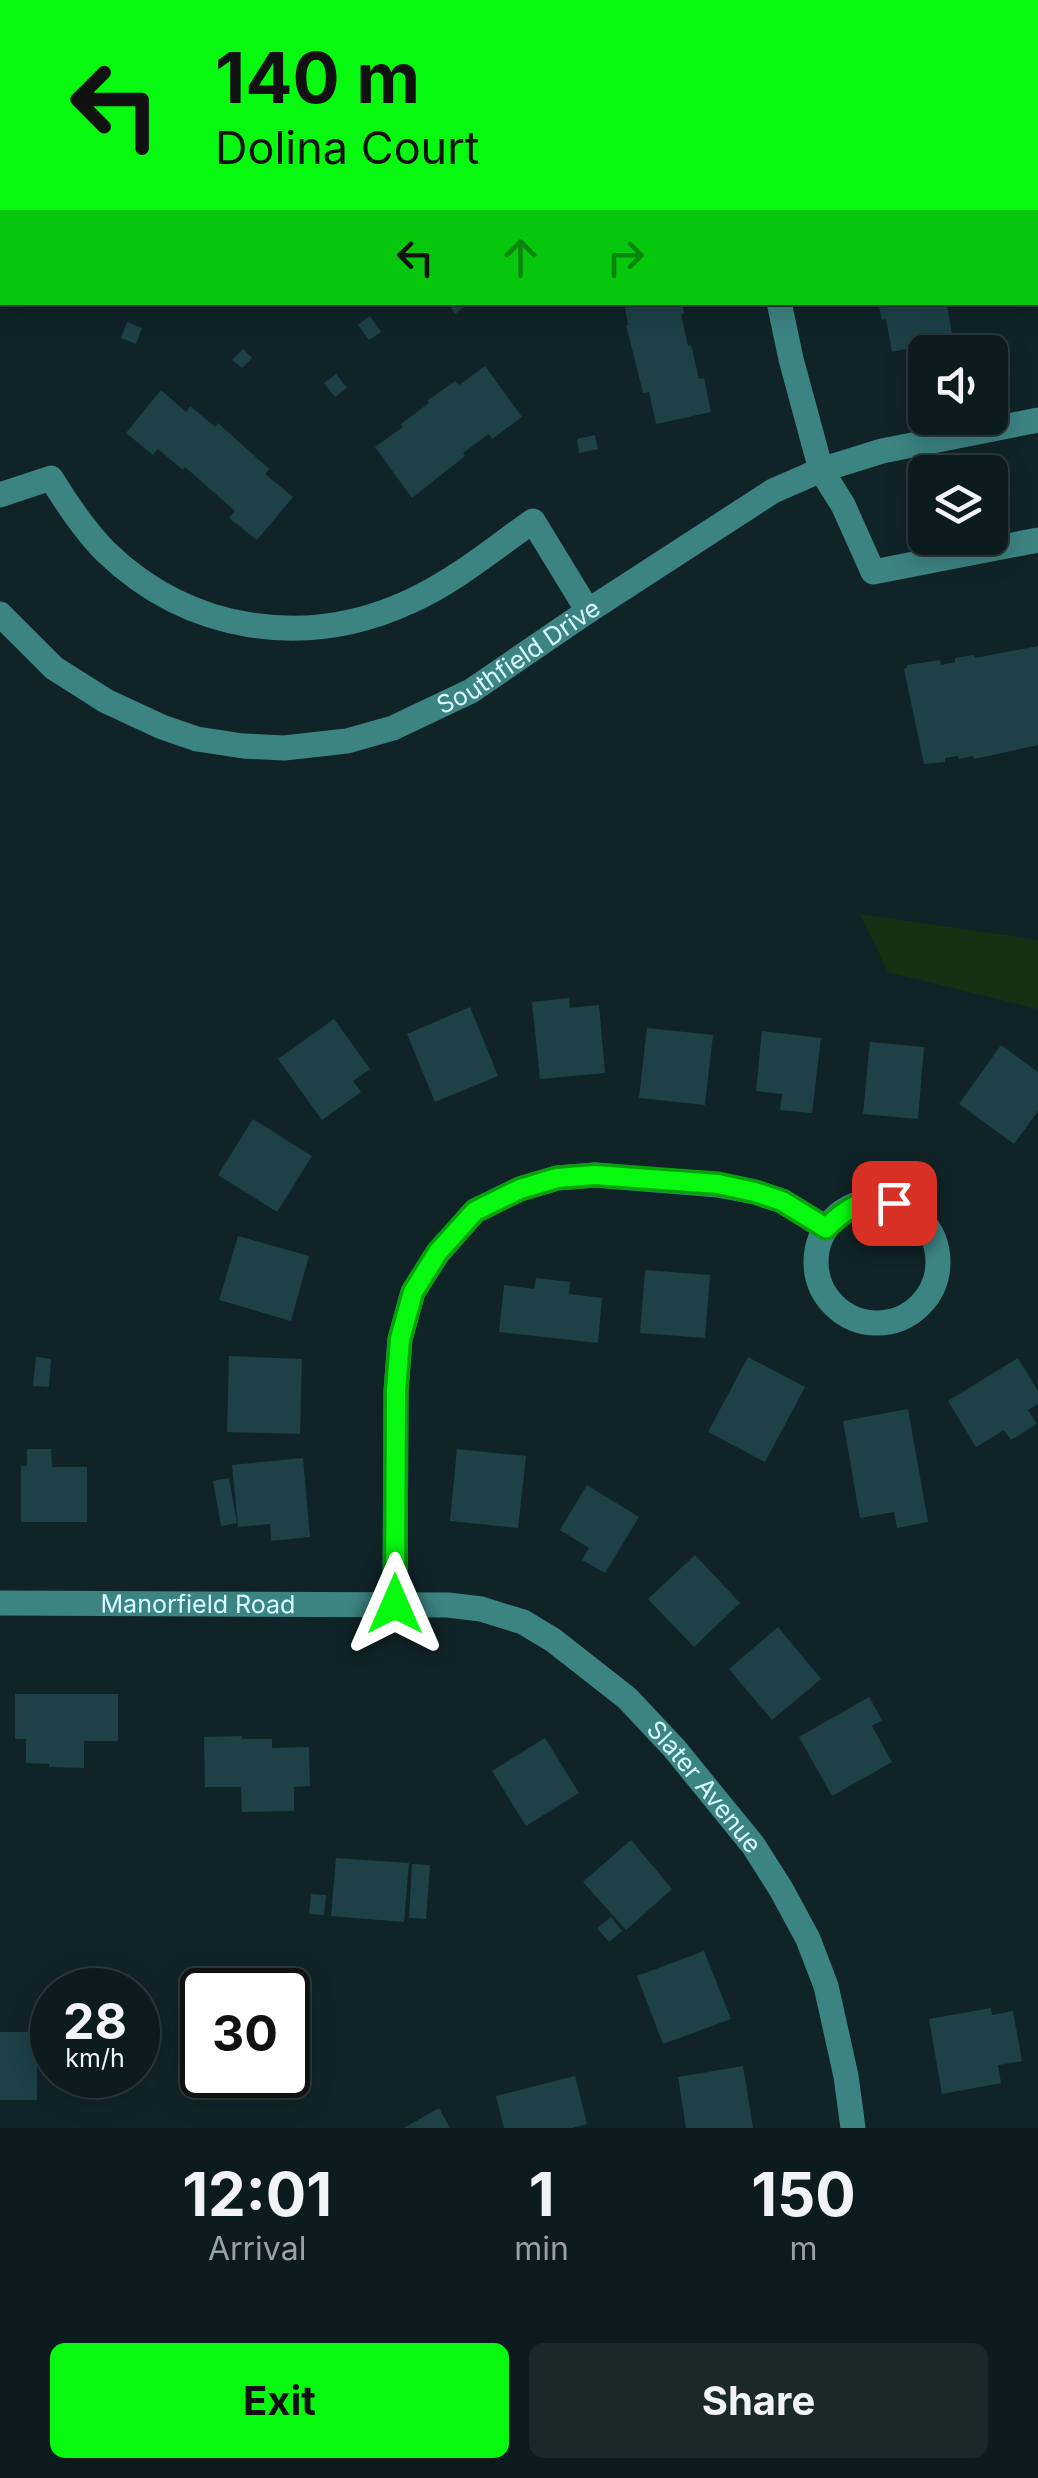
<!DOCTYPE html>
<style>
:root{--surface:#0c1b1d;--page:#1a282a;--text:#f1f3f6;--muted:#9aa1a4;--line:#2c393b;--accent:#08f910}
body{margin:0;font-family:Inter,sans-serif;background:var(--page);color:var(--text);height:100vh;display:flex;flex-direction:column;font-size:38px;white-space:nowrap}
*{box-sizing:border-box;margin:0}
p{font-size:32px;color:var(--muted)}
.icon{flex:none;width:55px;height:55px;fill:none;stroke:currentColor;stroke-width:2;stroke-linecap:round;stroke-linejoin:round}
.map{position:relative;height:2128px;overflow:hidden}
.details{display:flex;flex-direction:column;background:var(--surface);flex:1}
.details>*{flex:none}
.guide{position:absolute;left:0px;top:0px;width:1040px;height:305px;box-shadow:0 5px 25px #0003,0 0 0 2px var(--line);background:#08f910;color:#111;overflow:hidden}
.tools{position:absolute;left:908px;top:335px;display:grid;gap:20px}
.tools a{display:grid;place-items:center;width:100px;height:100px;border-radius:15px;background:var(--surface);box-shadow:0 5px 25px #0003,0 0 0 2px var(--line);font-size:50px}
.speed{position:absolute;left:30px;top:1968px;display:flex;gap:20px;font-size:50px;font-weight:700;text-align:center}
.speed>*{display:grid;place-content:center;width:130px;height:130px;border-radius:50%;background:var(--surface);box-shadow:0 5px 25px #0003,0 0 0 2px var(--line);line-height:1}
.speed small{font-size:25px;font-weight:400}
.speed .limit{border:5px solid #111;border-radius:15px;background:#fff;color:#111}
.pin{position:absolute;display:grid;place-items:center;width:85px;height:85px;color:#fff;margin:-42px;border-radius:20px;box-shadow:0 5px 15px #0006}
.me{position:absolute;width:110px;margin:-55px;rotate:0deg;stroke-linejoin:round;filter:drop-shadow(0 0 8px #0008)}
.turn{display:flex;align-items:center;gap:35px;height:210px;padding:0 50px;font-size:45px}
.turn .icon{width:130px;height:130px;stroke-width:2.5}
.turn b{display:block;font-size:70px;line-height:85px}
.lanes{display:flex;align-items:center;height:95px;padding:0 50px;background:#0003;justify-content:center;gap:50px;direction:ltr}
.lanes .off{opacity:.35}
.eta{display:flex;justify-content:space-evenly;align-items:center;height:170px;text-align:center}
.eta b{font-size:60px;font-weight:700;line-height:70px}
.action{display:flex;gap:20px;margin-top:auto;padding:20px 50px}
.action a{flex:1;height:115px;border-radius:15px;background:var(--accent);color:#111;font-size:40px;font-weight:700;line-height:115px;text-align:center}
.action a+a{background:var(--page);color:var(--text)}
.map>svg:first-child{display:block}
.green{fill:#163013}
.building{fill:#1d4147}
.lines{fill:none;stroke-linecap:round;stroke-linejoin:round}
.minor{stroke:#3c8482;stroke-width:25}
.route-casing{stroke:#05a20a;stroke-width:25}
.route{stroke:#08f910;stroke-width:18}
.labels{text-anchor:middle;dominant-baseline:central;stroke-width:8;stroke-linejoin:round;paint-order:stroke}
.street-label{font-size:25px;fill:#d7fcfe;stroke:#102427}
</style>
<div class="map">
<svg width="1038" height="2128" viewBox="0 0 1038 2128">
<rect width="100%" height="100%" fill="#102427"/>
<path class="green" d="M860 914 1038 940V1009L888 972Z"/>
<g class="building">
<path d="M447 302H466L467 305 455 314Z"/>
<path d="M624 302H682L684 314H681L688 346 691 345 699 379 704 378 711 412 656 424 649 392 643 393 626 325H628Z"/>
<path d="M878 302H941V306L947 305 953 339 892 352 886 319 882 320Z"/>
<path d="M370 316 381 332 369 340 358 325Z"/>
<path d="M127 322 142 328 136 344 121 338Z"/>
<path d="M243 349 252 358 242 368 232 360Z"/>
<path d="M485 366 522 417 492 439 489 434 463 453 465 456 412 498 375 447 403 427 401 424 429 403 427 401 455 381 459 385Z"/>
<path d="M336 374 347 388 335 397 324 383Z"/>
<path d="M161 390 186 412 190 406 215 427 218 423 269 469 265 474 293 497 257 540 229 518 235 511 185 467 183 470 158 449 153 455 126 433Z"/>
<path d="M595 435 598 449 579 453 577 439Z"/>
<path d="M1038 646V745L974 759 973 756 959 759 958 756 945 758V762L924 764 904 669 907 668V665L940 660 941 665 955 662V658L974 655 975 658Z"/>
<path d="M569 998 570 1008 599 1005 605 1073 540 1079 532 1002Z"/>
<path d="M470 1007 498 1076 435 1102 407 1034Z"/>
<path d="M334 1019 370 1069 353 1081 361 1092 322 1120 278 1059Z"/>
<path d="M647 1028 713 1035 705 1105 639 1098Z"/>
<path d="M762 1031 821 1038 812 1113 780 1110 782 1094 756 1091Z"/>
<path d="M870 1042 924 1047 918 1119 863 1114Z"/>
<path d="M1001 1045 1038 1072V1111L1014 1144 959 1104Z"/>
<path d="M253 1119 312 1156 277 1212 218 1175Z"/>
<path d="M238 1236 309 1256 291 1321 219 1300Z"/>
<path d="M645 1270 710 1275 705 1338 640 1333Z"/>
<path d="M536 1278 570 1282 569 1294 602 1298 598 1343 499 1332 504 1285 534 1289Z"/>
<path d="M229 1356 302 1359 300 1434 227 1432Z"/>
<path d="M36 1357 51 1359 49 1387 33 1386Z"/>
<path d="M748 1357 805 1387 765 1462 708 1432Z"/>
<path d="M1018 1358 1038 1391V1404L1028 1410 1037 1424 1011 1440 1004 1430 976 1447 948 1401Z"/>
<path d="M908 1409 928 1522 897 1528 894 1512 860 1518 843 1421Z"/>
<path d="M27 1449H51L52 1467H87V1522H21V1466H27Z"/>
<path d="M457 1449 526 1456 518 1528 450 1521Z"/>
<path d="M303 1458 310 1537 271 1541 270 1524 238 1527 232 1465Z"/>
<path d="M229 1478 237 1523 221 1526 213 1481Z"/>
<path d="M587 1485 639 1517 605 1573 582 1560 589 1548 560 1530Z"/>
<path d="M695 1555 740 1603 694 1647 648 1599Z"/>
<path d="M778 1627 821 1679 772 1720 729 1669Z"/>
<path d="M15 1694H118V1741H84V1768L49 1767V1764L26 1763V1739H15Z"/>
<path d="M869 1697 882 1720 872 1726 892 1762 832 1796 799 1737Z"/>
<path d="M242 1736V1739H272V1748L309 1747 310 1786 294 1787V1811L242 1812 241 1787H205L204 1737Z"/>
<path d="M545 1738 579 1793 526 1826 492 1771Z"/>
<path d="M631 1840 672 1889 626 1930 583 1882Z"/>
<path d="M336 1858 409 1863 404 1922 331 1916Z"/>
<path d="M412 1864 430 1865 426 1919 409 1918Z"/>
<path d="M311 1894 326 1895 324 1915 309 1914Z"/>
<path d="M611 1917 622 1931 609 1942 597 1928Z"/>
<path d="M704 1951 731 2019 663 2044 637 1976Z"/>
<path d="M991 2008 992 2015 1013 2011 1022 2061 998 2065 1001 2083 942 2094 929 2019Z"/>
<rect x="0" y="2032" width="37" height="68"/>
<path d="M743 2066 753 2128H686L678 2077Z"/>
<path d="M575 2076 587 2124 572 2128H504L496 2096Z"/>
<path d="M439 2108 450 2128H404Z"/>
</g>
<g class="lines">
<g class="minor">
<path d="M25 2V0"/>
<path d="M0 70 2 63"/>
<path d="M779 302 791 359 821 470 843 505 873 572 1038 540"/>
<path d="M0 495 51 478C67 504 84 530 106 552 189 632 306 650 411 601 455 581 493 549 533 521L588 611"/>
<path id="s1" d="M0 614 54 668 106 701 162 727 197 739 243 746 284 748 347 741 393 728 471 691 588 611 773 491 821 470 882 451 1038 420"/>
<circle cx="877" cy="1262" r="61"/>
<path id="s2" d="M0 1603 448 1605 481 1609 523 1622 553 1640 627 1698 674 1748 753 1845 781 1889 808 1939 826 1986 846 2076 853 2128"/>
<path d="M395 1604 396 1391 400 1339 413 1292 438 1253 475 1211 520 1189 557 1178 595 1175 718 1185 755 1192 782 1201 826 1228"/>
</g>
</g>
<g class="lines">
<g class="route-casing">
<path id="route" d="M395 1604 396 1391 400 1339 413 1292 438 1252 475 1211 520 1189 557 1178 595 1175 718 1184 755 1192 782 1201 826 1228C851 1204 859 1201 894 1203"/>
</g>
<use href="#route" class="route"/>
</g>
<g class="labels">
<g class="street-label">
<text stroke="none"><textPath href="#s1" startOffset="580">Southfield Drive</textPath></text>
<text stroke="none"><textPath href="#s2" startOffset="198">Manorfield Road</textPath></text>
<text stroke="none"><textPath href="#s2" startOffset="772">Slater Avenue</textPath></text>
</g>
</g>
</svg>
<div class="tools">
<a><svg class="icon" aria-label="sound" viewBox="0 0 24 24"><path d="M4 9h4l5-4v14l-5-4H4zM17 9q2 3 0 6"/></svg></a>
<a><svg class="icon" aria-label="layers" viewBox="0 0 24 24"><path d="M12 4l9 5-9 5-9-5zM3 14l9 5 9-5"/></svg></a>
</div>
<div class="speed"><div>28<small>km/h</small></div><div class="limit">30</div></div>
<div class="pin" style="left:894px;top:1203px;background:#d93025"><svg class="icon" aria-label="arrive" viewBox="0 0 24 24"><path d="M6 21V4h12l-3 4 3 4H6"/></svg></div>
<svg class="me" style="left:395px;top:1604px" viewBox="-20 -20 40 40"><path d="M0-17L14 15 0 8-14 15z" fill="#08f910" stroke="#fff" stroke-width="4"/></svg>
<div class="guide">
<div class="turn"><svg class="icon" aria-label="left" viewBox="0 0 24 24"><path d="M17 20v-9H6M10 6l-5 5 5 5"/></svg><div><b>140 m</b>Dolina Court</div></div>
<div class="lanes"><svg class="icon" aria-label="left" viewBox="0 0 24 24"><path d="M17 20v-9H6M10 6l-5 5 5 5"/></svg><svg class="icon off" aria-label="ahead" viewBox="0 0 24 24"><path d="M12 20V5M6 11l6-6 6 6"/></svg><svg class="icon off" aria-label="right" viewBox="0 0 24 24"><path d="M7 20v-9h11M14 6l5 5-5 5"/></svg></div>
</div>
</div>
<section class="details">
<div class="eta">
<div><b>12:01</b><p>Arrival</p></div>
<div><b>1</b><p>min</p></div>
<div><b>150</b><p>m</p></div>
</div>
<div class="action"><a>Exit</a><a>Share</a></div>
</section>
